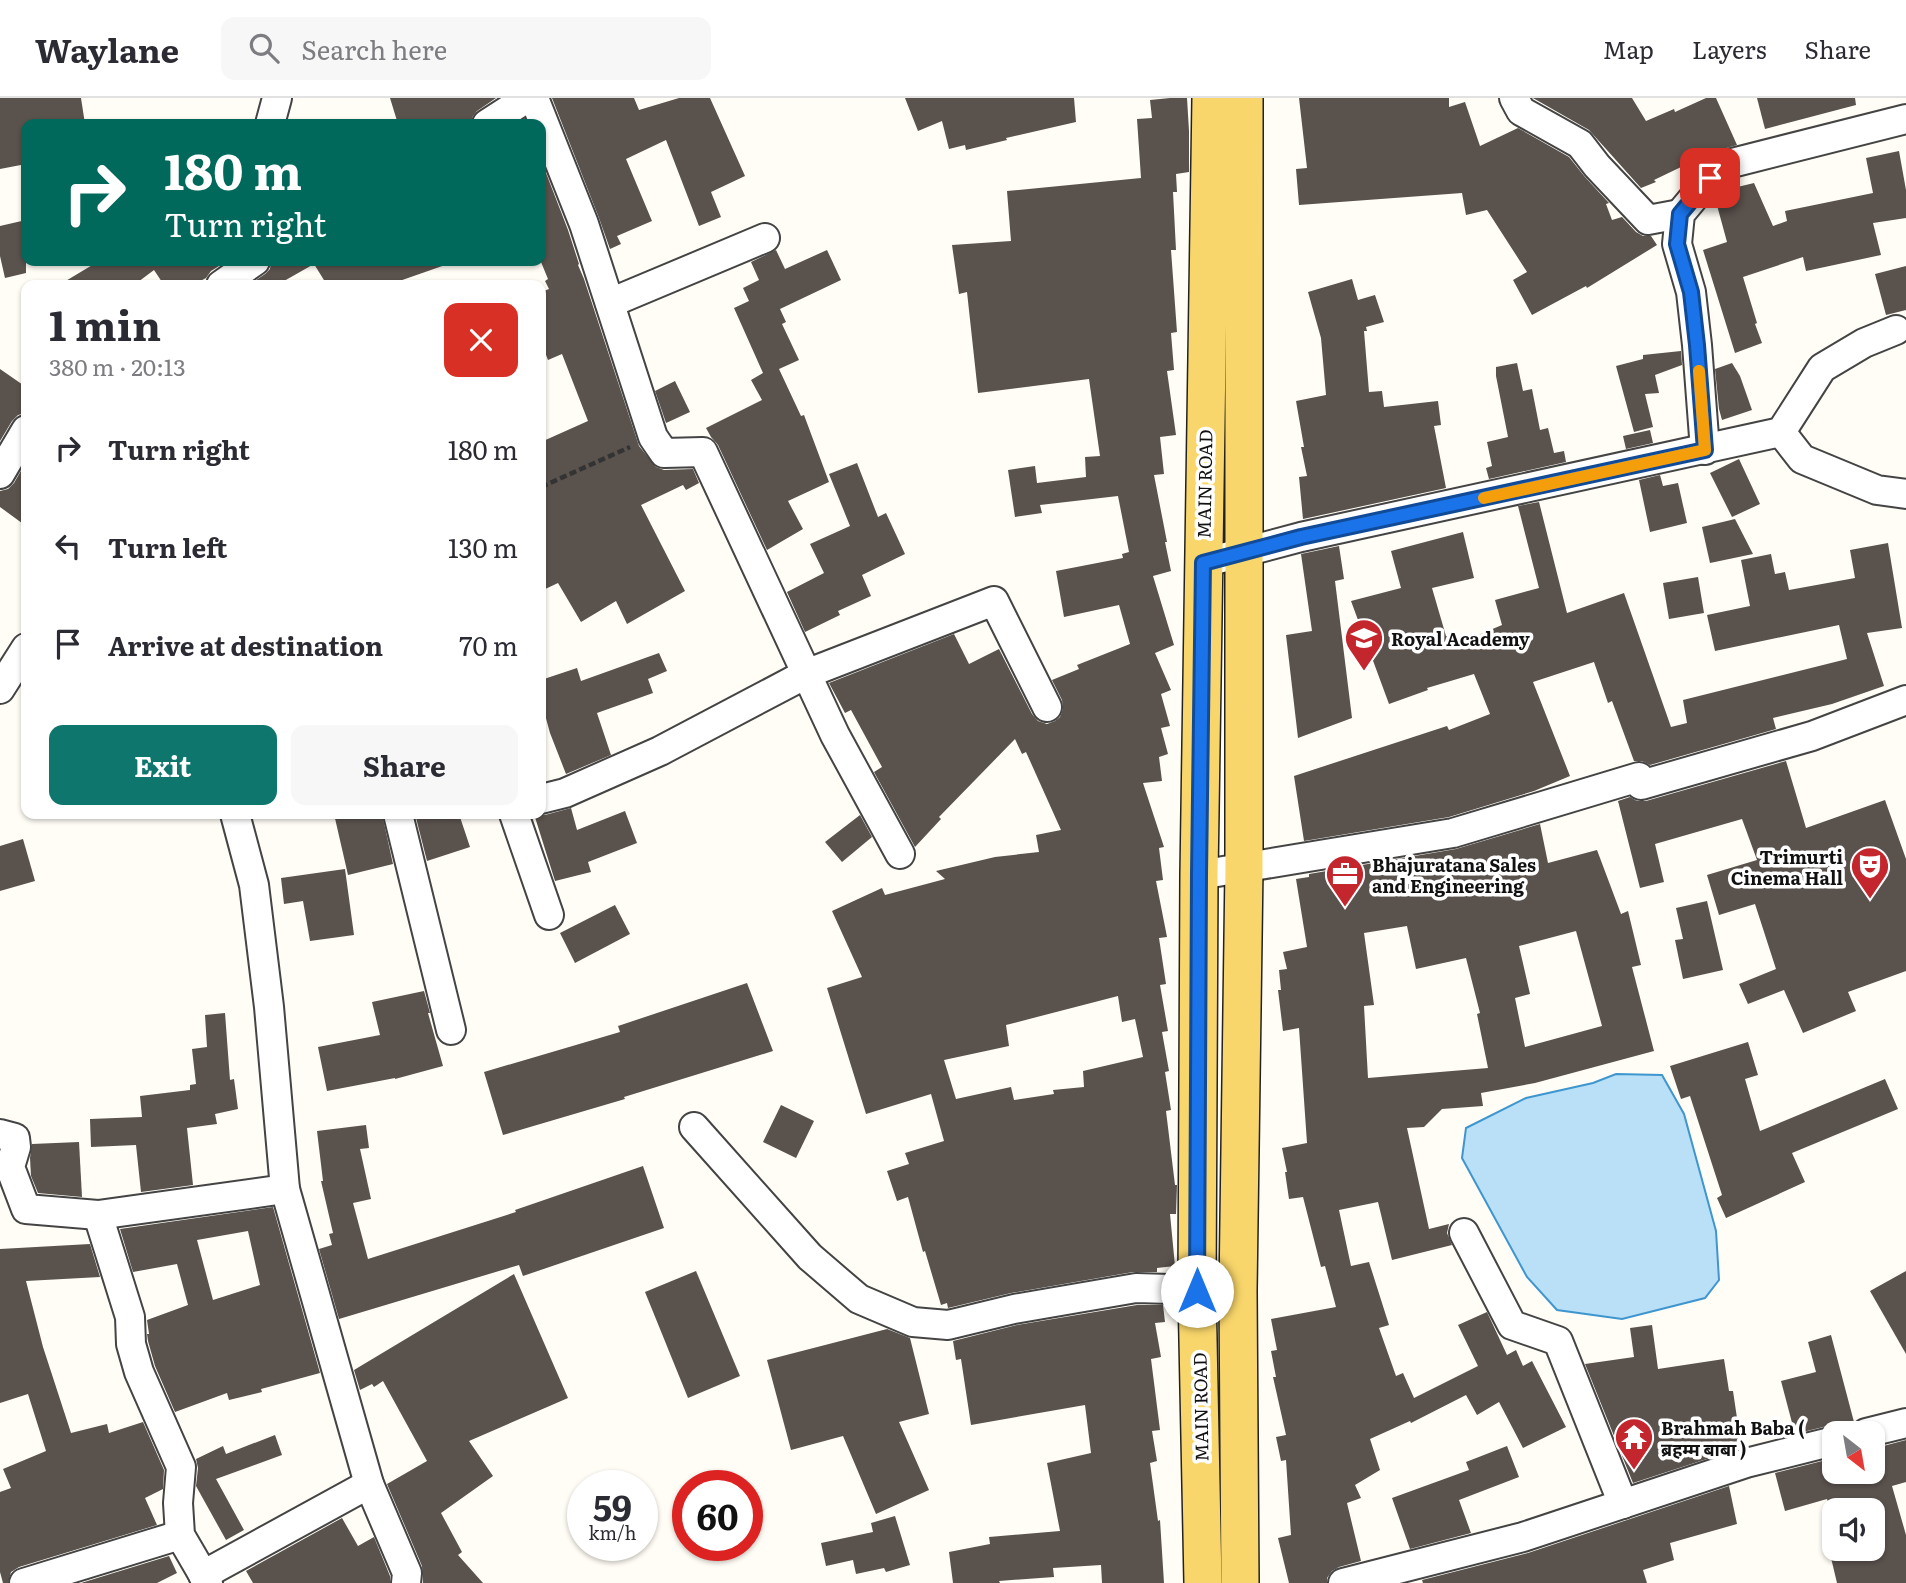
<!DOCTYPE html>
<meta charset="utf-8">
<style>
:root{--surface:#fff;--page:#f7f7f7;--text:#2b2b33;--muted:#7c7c81;--line:#e1e1e2;--accent:#0f766e}
body{margin:0;font-family:Literata,"Noto Sans Devanagari",serif;background:var(--page);color:var(--text);height:100vh;display:flex;flex-direction:column;font-size:26px;white-space:nowrap}
*{box-sizing:border-box;margin:0}
p{font-size:23px;color:var(--muted)}
.icon{flex:none;width:38px;height:38px;fill:none;stroke:currentColor;stroke-width:2;stroke-linecap:round;stroke-linejoin:round}
.map{position:relative;flex:1;overflow:hidden}
.panel{position:absolute;left:21px;top:182px;width:525px;height:539px;display:flex;flex-direction:column;background:var(--surface);border-radius:14px;box-shadow:0 2px 5px #0004}
.panel>*{flex:none}
.top-card{position:absolute;left:21px;top:21px;width:525px;height:147px;border-radius:14px;box-shadow:0 2px 5px #0004;background:#00695c;color:#fff;overflow:hidden}
.needle{width:46px;rotate:149deg}
.controls{position:absolute;left:1822px;top:1323px;display:grid;gap:14px}
.controls a{display:grid;place-items:center;width:63px;height:63px;border-radius:14px;background:var(--surface);box-shadow:0 2px 5px #0004;font-size:35px}
.speed{position:absolute;left:567px;top:1372px;display:flex;gap:14px;font-size:35px;font-weight:700;text-align:center}
.speed>*{display:grid;place-content:center;width:91px;height:91px;border-radius:50%;background:var(--surface);box-shadow:0 2px 5px #0004;line-height:1}
.speed small{font-size:18px;font-weight:400}
.speed .limit{border:10px solid #d22;background:#fff;color:#111}
.pin{position:absolute;display:grid;place-items:center;width:60px;height:60px;color:#fff;margin:-30px;border-radius:14px;box-shadow:0 4px 10px #0006}
.me{position:absolute;width:77px;margin:-38px;rotate:0deg;stroke-linejoin:round;filter:drop-shadow(0 0 5px #0008)}
.turn{display:flex;align-items:center;gap:24px;height:147px;padding:0 28px;font-size:32px}
.turn .icon{width:91px;height:91px;stroke-width:2.5}
.turn b{display:block;font-size:49px;line-height:60px}
.round{display:grid;place-items:center;flex:none;width:74px;height:74px;border-radius:14px;background:var(--page)}
.headline{display:flex;align-items:center;justify-content:space-between;height:119px;padding:0 28px}
h1{font-size:42px;font-weight:700;line-height:52px}
.action{display:flex;gap:14px;margin-top:auto;padding:14px 28px}
.action a{flex:1;height:80px;border-radius:14px;background:var(--accent);color:#fff;font-size:28px;font-weight:700;line-height:80px;text-align:center}
.action a+a{background:var(--page);color:var(--text)}
ul{padding:0;list-style:none}
li{display:flex;align-items:center;gap:21px;height:98px;padding:0 28px}
li div{flex:1}
li b{display:block;font-size:26px}
li em{font-style:normal}
header{display:flex;align-items:center;gap:42px;box-sizing:border-box;height:98px;padding:0 35px;background:var(--surface);border-bottom:2px solid var(--line)}
header strong{font-size:33px}
nav{display:flex;gap:38px;margin-inline-start:auto;font-size:24px}
.search{width:490px;height:63px;background:var(--page);display:flex;align-items:center;gap:18px;box-sizing:border-box;padding:0 24px;border-radius:14px;color:var(--muted);font-size:26px}
.map>svg:first-child{display:block}
.water{fill:#b9e0f7;stroke:#3f96cf;stroke-width:2}
.building{fill:#5a524d;fill-rule:evenodd}
.lines{fill:none;stroke-linecap:round;stroke-linejoin:round}
.minor-casing{stroke:#444;stroke-width:32}
.major-casing{stroke:#222;stroke-width:40}
.path{stroke:#333;stroke-width:4.5;stroke-dasharray:7 3.5;stroke-linecap:butt}
.minor{stroke:#fff;stroke-width:28}
.major{stroke:#f9d66b;stroke-width:37}
.route-casing{stroke:#114b97;stroke-width:18}
.route{stroke:#1a73e8;stroke-width:12}
.slow{stroke:#f59e0b;stroke-width:12}
.labels{text-anchor:middle;dominant-baseline:central;stroke-width:7;stroke-linejoin:round;paint-order:stroke}
.street-label{font-size:18px;fill:#111;stroke:#fff}
.poi-label{font-size:18px;font-weight:bold;fill:#111;stroke:#fff;text-anchor:start}
</style>
<header>
<strong>Waylane</strong>
<div class="search"><svg class="icon" aria-label="search" viewBox="0 0 24 24"><circle cx="10" cy="10" r="6"/><path d="M15 15l6 6"/></svg>Search here</div>
<nav><a>Map</a><a>Layers</a><a>Share</a></nav>
</header>
<div class="map">
<svg width="1906" height="1485" viewBox="0 0 1906 1485">
<rect width="100%" height="100%" fill="#fffdf5"/>
<path class="water" d="M1616 976 1662 977 1684 1016 1716 1133 1719 1182 1705 1200 1622 1221 1557 1212 1527 1179 1462 1060 1466 1030 1526 1000 1593 985Z"/>
<g class="building">
<path d="M0 0H81L85 26H26V66L0 71Z"/>
<path d="M390 0H496L477 13 473 18 470 26H398Z"/>
<path d="M552 0H634L639 12 679 0H710L745 78 711 94 721 119 699 128 666 42 626 61 652 123 617 138 621 146 610 151 599 120Z"/>
<path d="M905 0H1074L1076 24 1006 40 1007 42 966 52 965 47 949 51 942 23 918 33Z"/>
<path d="M1170 0H1187L1189 33V74L1176 76 1177 94H1173L1176 152H1171L1177 234 1171 235 1174 272 1167 273 1176 337 1160 339 1164 376 1154 377 1167 444H1165L1171 473 1153 478 1174 547 1155 555 1171 592 1161 596 1170 628 1161 630 1168 656 1159 659 1162 683 1143 685 1164 749 1159 750 1163 782 1156 783 1167 839 1159 840 1166 886 1160 887 1168 933 1162 934 1169 973 1165 974 1171 1012 1166 1013 1175 1087H1177L1176 1116H1170L1175 1168 1157 1170V1174H1133L1011 1195 948 1210 947 1205 941 1207 925 1153 923 1154 908 1099 897 1103 887 1073 909 1066 905 1055 944 1043 931 996 866 1016 827 890 862 879 832 813 882 790 885 797 945 781 936 773 995 759 1039 754 1036 737 1061 732 1026 654 1022 656 1015 641 939 719 941 721 915 749 874 674 882 669 851 612 845 615 829 585 954 536 969 566 999 551 1032 616 1038 623 1047 626 1055 623 1060 619 1063 611 1062 602 1052 582 1079 571 1077 567 1130 546 1119 507 1064 519 1056 473 1123 460 1122 456 1129 454 1118 398 1040 407 1042 415 1015 419 1008 372 1035 368 1037 385 1086 379 1085 359 1100 358 1089 281 978 295 967 194 959 196 952 147 1011 143 1007 93 1141 80 1137 21 1152 20 1150 2ZM1118 898 1122 924 1135 921 1143 959 1083 973 1084 989 1053 992 1054 996 1014 1002 1011 989 956 1001 944 962 1009 948 1006 927Z"/>
<path d="M1299 0H1449V9L1465 4 1480 48 1518 30 1569 59 1585 79 1609 105 1606 106 1612 122 1622 119 1636 134 1643 138H1651L1657 147 1587 190 1586 188 1532 217 1513 182 1527 174 1487 112 1466 117 1462 95 1299 107 1296 71 1307 70Z"/>
<path d="M1533 0H1632L1646 23 1674 11 1675 14 1706 0H1716L1737 47 1723 51 1705 61 1704 58 1654 82 1656 84 1641 90 1589 32Z"/>
<path d="M1757 0H1855L1856 7 1765 31Z"/>
<path d="M1899 53 1906 92V120L1873 125 1881 157 1806 173 1803 159 1743 179 1757 225 1755 226 1762 245 1735 255 1703 152 1727 144 1715 100 1721 93 1754 85 1773 128 1787 123 1785 113 1873 95 1866 60Z"/>
<path d="M541 62 568 132 579 166 578 167 584 181 639 348 656 369 664 372 693 371 699 385 686 392 683 387 641 407 685 493 627 526 616 503 581 524 558 485 541 493V344L588 323 562 256 548 262 541 244V194L549 191 545 183 548 181 541 164Z"/>
<path d="M26 122V175L5 180 0 158V128Z"/>
<path d="M776 152 785 171 827 152 841 182 780 211 786 224 782 226 799 262 779 271 801 318 804 317 829 384 788 403 803 431 767 452 718 347 711 339 706 330 762 302 751 282 763 275 734 210 749 203 743 190 759 182 751 164Z"/>
<path d="M99 163H227L211 173 206 180 193 187H164L154 172 134 187H59Z"/>
<path d="M271 163H448V166L388 187H327L314 166 277 187H249L265 176 270 171Z"/>
<path d="M1906 168V212L1886 217 1875 176Z"/>
<path d="M1352 181 1358 202 1375 197 1384 224 1366 229 1367 233H1364L1369 294 1382 293 1384 309 1438 303 1441 327 1434 328 1446 390 1303 421 1299 379 1307 378 1301 349H1304L1296 303 1326 297 1321 240 1308 194Z"/>
<path d="M1681 253 1682 267 1655 277 1659 295 1645 296 1653 329 1634 334 1616 268 1643 261V257Z"/>
<path d="M1517 265 1523 293 1532 291 1540 332 1548 330 1554 355 1564 353 1566 364 1489 381 1486 370 1492 368 1487 344 1508 339 1496 278V269Z"/>
<path d="M1732 265 1740 278 1752 312 1722 322 1719 311 1715 271Z"/>
<path d="M0 271 26 289V315L18 317 12 323 0 343Z"/>
<path d="M675 283 690 314 666 325 655 293Z"/>
<path d="M1650 332 1653 345 1626 351 1623 338Z"/>
<path d="M1739 361 1760 406 1732 419 1710 375Z"/>
<path d="M26 364V428L0 409V393L8 391 14 385Z"/>
<path d="M857 365 878 419 886 415 905 456 862 477 871 498 838 513 840 517 805 534 787 494 824 475 810 446 850 428 829 376Z"/>
<path d="M1660 377 1663 388 1678 385 1687 425 1650 434 1639 382Z"/>
<path d="M1539 404 1567 515 1624 495 1671 629 1687 625 1683 602 1847 561 1839 527 1715 553 1707 517 1750 508 1741 462 1771 456 1775 476 1785 474 1789 492 1855 480 1850 452 1888 445 1902 530 1867 535 1884 588 1832 606 1773 620 1776 631 1650 667 1642 663H1634L1612 603 1608 605 1594 564 1533 584 1570 678 1534 693 1449 719 1304 743 1294 678 1447 628 1449 632 1490 616 1474 576 1427 590 1428 592 1389 606 1351 503 1401 490 1391 453 1463 434 1474 480 1432 490 1446 538H1449L1452 548 1502 527 1495 502 1539 490 1518 408Z"/>
<path d="M1735 421 1753 456 1710 465 1702 429Z"/>
<path d="M1339 448 1344 481 1335 483 1352 620 1298 640 1286 537 1312 533 1301 456Z"/>
<path d="M1698 479 1704 515 1669 521 1663 485Z"/>
<path d="M659 555 667 573 648 581 653 595 597 615 611 657 566 676 550 635 541 602V582L577 570 581 583Z"/>
<path d="M1786 663 1806 730 1885 702 1906 761V873L1848 894 1856 913 1803 935 1784 892 1748 906 1739 886 1776 871 1755 806 1719 817 1707 777 1757 762 1742 721 1655 746 1664 784 1640 790 1618 703 1630 699 1637 703H1646Z"/>
<path d="M571 710 577 732 625 713 637 745 588 764 591 774 555 783 534 716 545 717Z"/>
<path d="M334 716H382L393 766 348 777Z"/>
<path d="M415 716H459L470 749 427 763Z"/>
<path d="M860 717 872 739 842 764 825 744Z"/>
<path d="M1540 726 1548 765 1597 752 1621 816 1628 813 1641 867 1632 869 1654 953 1535 985 1481 995 1483 1008 1442 1011 1424 1029 1407 1030 1429 1131 1449 1126 1447 1135 1452 1147 1392 1162 1378 1104 1339 1112 1351 1168 1369 1164 1389 1227 1379 1230 1396 1278 1403 1275 1414 1300 1478 1268 1458 1227 1487 1214 1507 1257 1516 1252 1523 1268 1532 1263 1566 1329 1523 1350 1499 1304 1477 1317 1466 1297 1411 1325 1410 1323 1370 1341 1380 1372 1355 1387 1361 1400 1347 1405 1361 1463 1339 1469 1332 1473 1327 1480V1485H1289L1278 1440 1291 1437 1286 1362 1281 1363 1276 1339 1286 1337 1273 1279H1276L1271 1253 1277 1252 1271 1221 1336 1209 1325 1168 1321 1169 1303 1099 1289 1101 1285 1074H1287L1282 1050 1307 1045 1299 930 1283 933 1278 892H1281L1279 872 1287 871 1283 854 1307 849 1296 781 1309 779V776L1456 751ZM1407 828 1416 871 1466 860 1480 915 1477 916 1488 970 1368 980 1364 908 1374 907 1364 835ZM1576 833 1602 928 1525 949 1515 900 1530 896 1519 848Z"/>
<path d="M23 741 35 783 0 793V748Z"/>
<path d="M345 771 354 837 310 843 303 803 284 806 281 780Z"/>
<path d="M1707 803 1723 872 1683 881 1675 842 1683 841 1676 810Z"/>
<path d="M615 807 630 836 575 865 560 835Z"/>
<path d="M747 885 773 953 624 999 625 1001 503 1037 484 974 620 934 618 928Z"/>
<path d="M424 893 430 915H428L443 968 395 981V980L327 993 318 949 380 937 372 904Z"/>
<path d="M225 915 230 982 234 981 238 1011 215 1016 217 1026 187 1030 193 1087 141 1094 136 1047 91 1049 90 1021 142 1019 140 998 190 992V987L196 986 192 951 207 949 205 917Z"/>
<path d="M1748 944 1758 977 1745 981 1760 1033 1885 981 1898 1011 1792 1055 1805 1084 1726 1120 1717 1100 1722 1097 1690 998 1681 1001 1670 968Z"/>
<path d="M781 1007 814 1023 796 1060 763 1044Z"/>
<path d="M366 1027 369 1050 360 1051 371 1101 353 1105 368 1161 516 1114 515 1112 643 1068 664 1130 523 1178 519 1167 339 1221 319 1151 332 1147 329 1136 333 1135 321 1083H323L317 1033Z"/>
<path d="M79 1044 82 1099 38 1095 31 1078 30 1060 32 1046Z"/>
<path d="M273 1109 320 1275 261 1291 262 1294 229 1302 227 1295 175 1314 155 1268 148 1243 147 1236H149L147 1222 188 1207 177 1166 133 1174 120 1131ZM248 1133 260 1187 213 1202 197 1142Z"/>
<path d="M90 1146 100 1179 26 1183 43 1249 71 1335 107 1326 109 1335 143 1324 164 1372 163 1391 145 1400 157 1427 19 1469 11 1474 8 1485H3L0 1474V1394L11 1390 3 1371 46 1353 28 1296 0 1305V1151Z"/>
<path d="M696 1173 740 1278 688 1300 645 1194Z"/>
<path d="M1906 1173V1256L1870 1193Z"/>
<path d="M514 1176 568 1300 469 1343 493 1378 441 1415 462 1454 458 1457 483 1485H423L422 1468 387 1386 427 1363 383 1283 374 1289 372 1286 360 1292 354 1272Z"/>
<path d="M1137 1207H1163L1165 1224 1155 1225 1161 1259 1151 1261 1160 1332 1152 1333 1157 1363 1150 1365 1158 1423 1160 1422 1164 1485H1102L1101 1467 1053 1470 1054 1479 999 1483 1000 1485H953L949 1454 990 1446 989 1439 1060 1433 1047 1365 1091 1355 1085 1307 971 1327 961 1261 956 1262 953 1243 1017 1227Z"/>
<path d="M1652 1227 1658 1271 1724 1261 1729 1293H1733L1741 1347 1721 1350 1722 1356 1633 1385 1585 1266 1634 1259 1630 1230Z"/>
<path d="M887 1231 910 1240 929 1316 899 1324 929 1392 876 1416 843 1338 791 1352 767 1262Z"/>
<path d="M1831 1237 1854 1324 1850 1330V1335L1839 1327H1831L1795 1336 1781 1283 1816 1274 1808 1244Z"/>
<path d="M275 1337 282 1357 216 1381 244 1432 226 1442 196 1388 198 1370 196 1361 223 1348 226 1356Z"/>
<path d="M1906 1342V1384L1892 1388 1906 1437V1485H1837L1827 1443 1834 1441V1451H1872V1412H1834V1427L1827 1401 1785 1413 1775 1375 1834 1360V1374H1872V1351Z"/>
<path d="M1507 1348 1519 1379 1459 1402 1471 1435 1410 1451 1392 1400 1469 1372 1466 1364Z"/>
<path d="M1729 1388 1737 1426 1670 1445 1674 1462 1643 1472 1647 1485H1423L1422 1482 1528 1455Z"/>
<path d="M895 1418 910 1467 886 1474 884 1470 856 1476 853 1462 826 1468 821 1445 873 1434 871 1425Z"/>
<path d="M342 1420 358 1448 374 1439 390 1478V1485H253L246 1473Z"/>
<path d="M169 1458 177 1475 157 1485H81Z"/>
</g>
<g class="lines">
<g class="minor-casing">
<g id="minor">
<path d="M534 0 584 126 653 339 664 355 703 354 835 637 900 756"/>
<path d="M1514 0 1521 13 1580 46 1597 68 1648 122 1680 116"/>
<path d="M270 26 277 0"/>
<path d="M487 26 527 0"/>
<path d="M221 187 255 163"/>
<path d="M610 205 765 140"/>
<path d="M1781 334 1802 361 1877 392 1906 396"/>
<path d="M1705 352 1697 247 1691 194 1677 146 1680 116 1710 80 1732 65 1906 21"/>
<path d="M0 376 26 332"/>
<path d="M1203 465 1301 439 1781 334 1822 270 1864 245 1896 232"/>
<path d="M0 591 26 550"/>
<path d="M541 701 565 695 660 653 806 576 994 503 1047 609"/>
<path d="M235 716 254 787 269 909 285 1091 369 1386 407 1475 406 1485"/>
<path d="M398 716 451 932"/>
<path d="M514 716 549 817"/>
<path d="M1199 777 1453 735 1639 679 1641 687 1812 638 1906 602"/>
<path d="M694 1029 810 1159 859 1201 913 1224 948 1227 1014 1211 1136 1190 1238 1193"/>
<path d="M0 1036 15 1040 16 1049 10 1069 26 1111 98 1117 285 1091"/>
<path d="M98 1117 130 1219 131 1246 139 1274 181 1369 178 1405 180 1437 208 1485"/>
<path d="M1464 1135 1512 1227 1558 1243 1623 1406"/>
<path d="M1866 1335 1906 1325"/>
<path d="M203 1477 369 1386"/>
<path d="M24 1485 180 1437"/>
<path d="M1343 1485 1523 1439 1746 1365 1834 1343"/>
</g>
</g>
<g class="major-casing">
<g id="major">
<path d="M1203 1485 1197 1193 1199 777 1211 0"/>
<path d="M1240 1485 1238 1193 1244 770V0"/>
</g>
</g>
<path class="path" d="M541 389 630 349"/>
<use href="#minor" class="minor"/>
<use href="#major" class="major"/>
</g>
<g class="lines">
<g class="route-casing">
<path id="route" d="M1197 1193 1199 777 1203 465 1301 439 1705 352 1697 247 1691 194 1677 146 1680 116 1710 80"/>
</g>
<use href="#route" class="route"/>
<path class="slow" d="M1484 400 1705 352 1699 273"/>
</g>
<defs>
<g id="school-pin" transform="scale(2.0125)"><path d="M0 17L-7.5 6A9.5 9.5 0 1 1 7.5 6Z" fill="#c4262e" stroke="#fff"/><path d="M0-5L7-2L0 1L-7-2ZM-4 1L0 2.5L4 1V4Q0 6-4 4Z" fill="#fff"/></g>
<g id="theatre-pin" transform="scale(2.0125)"><path d="M0 17L-7.5 6A9.5 9.5 0 1 1 7.5 6Z" fill="#c4262e" stroke="#fff"/><path d="M-5-5.5Q0-4 5-5.5V0Q5 5 0 6Q-5 5-5 0ZM-3.3-2.5H-1v1.5H-3.3ZM1-2.5H3.3v1.5H1ZM-2.8 1Q0 5.5 2.8 1Z" fill="#fff"/></g>
<g id="office-pin" transform="scale(2.0125)"><path d="M0 17L-7.5 6A9.5 9.5 0 1 1 7.5 6Z" fill="#c4262e" stroke="#fff"/><path d="M-6-3h4V-5.5h4V-3h4V5H-6ZM-1-4.5V-3h2v-1.5ZM-6 0V1H6V0Z" fill="#fff"/></g>
<g id="temple-pin" transform="scale(2.0125)"><path d="M0 17L-7.5 6A9.5 9.5 0 1 1 7.5 6Z" fill="#c4262e" stroke="#fff"/><path d="M0-6L5-2H3V0L6.5 2.5H4V6H1.5V3h-3V6H-4V2.5H-6.5L-3 0V-2H-5Z" fill="#fff"/></g>
</defs>
<g fill-rule="evenodd">
<use href="#school-pin" x="1364" y="540"/>
<use href="#theatre-pin" x="1870" y="768"/>
<use href="#office-pin" x="1345" y="776"/>
<use href="#temple-pin" x="1634" y="1339"/>
</g>
<g class="labels">
<g class="street-label">
<text transform="translate(1204 386) rotate(-89)">MAIN ROAD</text>
<text transform="translate(1200 1309) rotate(-91)">MAIN ROAD</text>
</g>
<g class="poi-label">
<text x="1391" y="540">Royal Academy</text>
<text x="1843" y="758" text-anchor="end">Trimurti<tspan x="1843" dy="21">Cinema Hall</tspan></text>
<text x="1372" y="766">Bhajuratana Sales<tspan x="1372" dy="21">and Engineering</tspan></text>
<text x="1661" y="1329">Brahmah Baba (<tspan x="1661" dy="21">ब्रहम्म बाबा )</tspan></text>
</g>
</g>
</svg>
<div class="controls">
<a><svg class="needle" viewBox="-14 -14 28 28"><path d="M0-13l5 13h-10z" fill="#e53935"/><path d="M0 13l5-13h-10z" fill="#7c7c81"/></svg></a>
<a><svg class="icon" aria-label="sound" viewBox="0 0 24 24"><path d="M4 9h4l5-4v14l-5-4H4zM17 9q2 3 0 6"/></svg></a>
</div>
<div class="speed"><div>59<small>km/h</small></div><div class="limit">60</div></div>
<div class="pin" style="left:1710px;top:80px;background:#d93025"><svg class="icon" aria-label="arrive" viewBox="0 0 24 24"><path d="M6 21V4h12l-3 4 3 4H6"/></svg></div>
<svg class="me" style="left:1197px;top:1193px" viewBox="-20 -20 40 40"><circle r="19" fill="#fff"/><path d="M0-13L10 11 0 6-10 11z" fill="#1a73e8"/></svg>
<div class="top-card">
<div class="turn"><svg class="icon" aria-label="right" viewBox="0 0 24 24"><path d="M7 20v-9h11M14 6l5 5-5 5"/></svg><div><b>180 m</b>Turn right</div></div>
</div>
<section class="panel">
<div class="headline"><div><h1>1 min</h1><p>380 m · 20:13</p></div><a class="round" style="background:#d93025;color:#fff"><svg class="icon" aria-label="close" viewBox="0 0 24 24"><path d="M6 6l12 12M18 6L6 18"/></svg></a></div>
<ul>
<li><svg class="icon" aria-label="right" viewBox="0 0 24 24"><path d="M7 20v-9h11M14 6l5 5-5 5"/></svg><div><b>Turn right</b></div><em>180 m</em></li>
<li><svg class="icon" aria-label="left" viewBox="0 0 24 24"><path d="M17 20v-9H6M10 6l-5 5 5 5"/></svg><div><b>Turn left</b></div><em>130 m</em></li>
<li><svg class="icon" aria-label="arrive" viewBox="0 0 24 24"><path d="M6 21V4h12l-3 4 3 4H6"/></svg><div><b>Arrive at destination</b></div><em>70 m</em></li>
</ul>
<div class="action"><a>Exit</a><a>Share</a></div>
</section>
</div>
